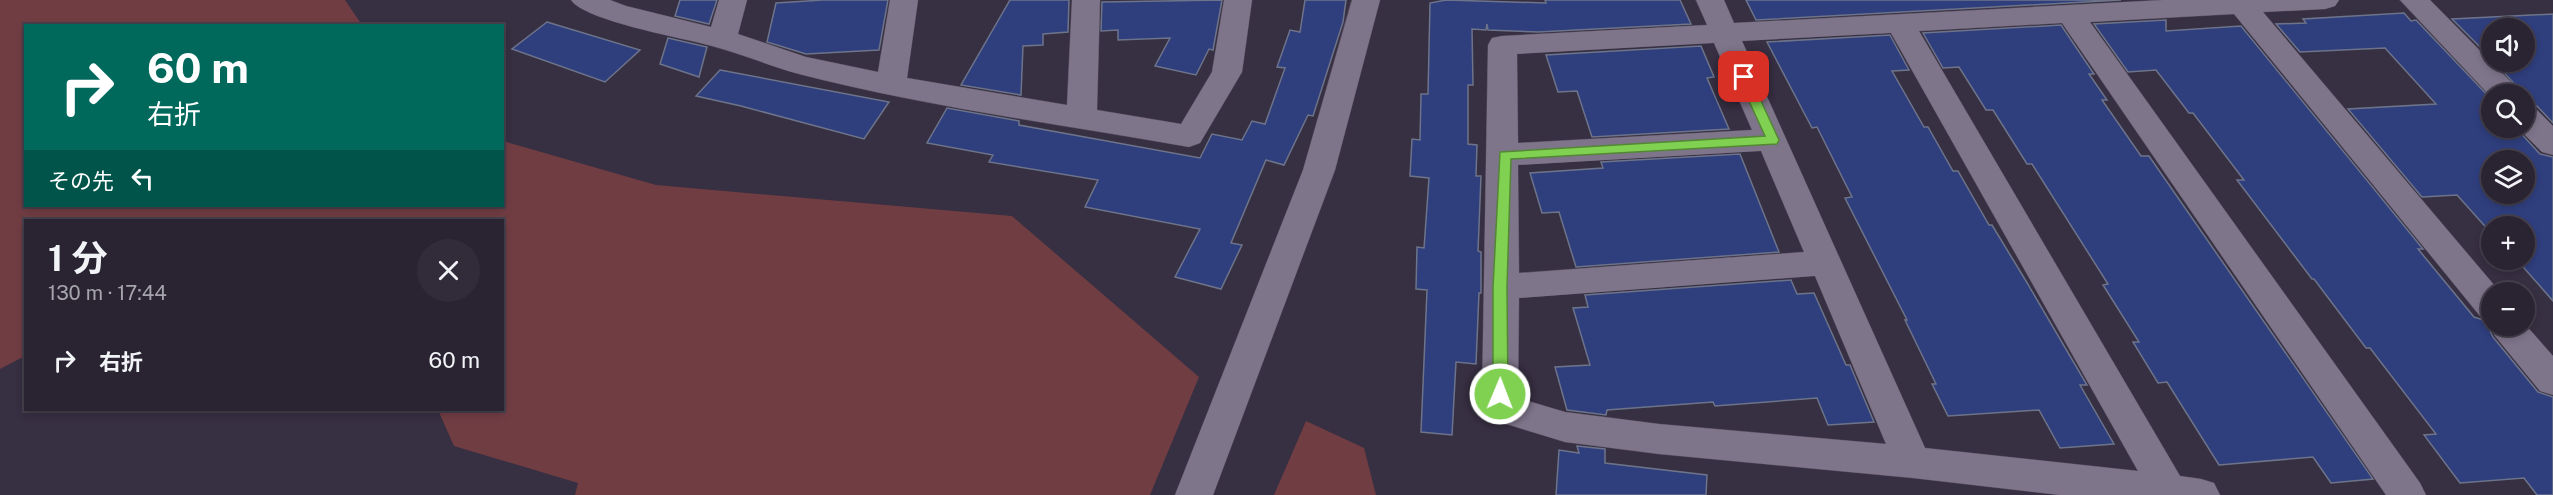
<!DOCTYPE html>
<html lang="ja">
<meta charset="utf-8">
<style>
:root{--surface:#292332;--page:#312b3a;--text:#f1f3f6;--muted:#a5a4ac;--line:#45404d}
body{margin:0;font-family:"Public Sans","Noto Sans JP",sans-serif;background:var(--page);color:var(--text);height:100vh;display:flex;flex-direction:column;font-size:22px;white-space:nowrap}
*{box-sizing:border-box;margin:0}
p{font-size:20px;color:var(--muted)}
.icon{flex:none;width:33px;height:33px;fill:none;stroke:currentColor;stroke-width:2;stroke-linecap:round;stroke-linejoin:round}
.map{position:relative;flex:1;overflow:hidden}
.sheet{position:absolute;left:24px;top:219px;width:480px;height:192px;display:flex;flex-direction:column;background:var(--surface);border-radius:0px;box-shadow:0 3px 9px #0003,0 0 0 2px var(--line)}
.sheet>*{flex:none}
.hud{position:absolute;left:24px;top:24px;width:480px;height:183px;border-radius:0px;box-shadow:0 3px 9px #0003,0 0 0 2px var(--line);background:#00695c;color:#fff;overflow:hidden}
.fabs{position:absolute;left:2481px;top:18px;display:grid;gap:12px}
.fabs a{display:grid;place-items:center;width:54px;height:54px;border-radius:50%;background:var(--surface);box-shadow:0 3px 9px #0003,0 0 0 2px var(--line);font-size:30px}
.pin{position:absolute;display:grid;place-items:center;width:51px;height:51px;color:#fff;margin:-26px;border-radius:12px;box-shadow:0 3px 9px #0006}
.me{position:absolute;width:66px;margin:-33px;rotate:1deg;stroke-linejoin:round;filter:drop-shadow(0 0 4px #0008)}
.turn{display:flex;align-items:center;gap:21px;height:126px;padding:0 24px;font-size:27px}
.turn .icon{width:78px;height:78px;stroke-width:2.5}
.turn b{display:block;font-size:42px;line-height:51px}
.then{display:flex;align-items:center;height:57px;padding:0 24px;background:#0003;gap:12px;font-size:22px}
.round{display:grid;place-items:center;flex:none;width:63px;height:63px;border-radius:32px;background:var(--page)}
.head{display:flex;align-items:center;justify-content:space-between;height:102px;padding:0 24px}
h1{font-size:36px;font-weight:700;line-height:45px}
ul{padding:0;list-style:none}
li{display:flex;align-items:center;gap:18px;height:78px;padding:0 24px}
li div{flex:1}
li b{display:block;font-size:22px}
li em{font-style:normal}
.map>svg:first-child{display:block}
.green{fill:#703d43}
.building{fill:#2f3e7d;stroke:#6d748a;stroke-width:1.5;fill-rule:evenodd}
.lines{fill:none;stroke-linecap:round;stroke-linejoin:round}
.minor-casing{stroke:#544c5c;stroke-width:1}
.tertiary-casing{stroke:#544c5c;stroke-width:1}
.minor{fill:#7f758b;fill-rule:evenodd}
.tertiary{fill:#7f758b;fill-rule:evenodd}
.route{fill:#80d051;stroke:#538735;stroke-width:1.5}
</style>
<div class="map">
<svg width="2553" height="495" viewBox="0 0 2553 495">
<rect width="100%" height="100%" fill="#372f42"/>
<g class="green">
<path d="M0 0H345L362 25 26 26V206H502L503 141 656 185 1012 216 1199 377 1150 495H575L578 483 454 446 438 410H502V220H26L25 356 0 369Z"/>
<path d="M1306 421 1364 448 1376 495H1274Z"/>
</g>
<g class="building">
<path d="M680 0H717L709 24 675 16Z"/>
<path d="M823 0H888L879 50 806 54 767 42 776 3Z"/>
<path d="M1010 0H1069L1068 32 1043 34V45L1023 46 1021 95 961 85Z"/>
<path d="M1222 0 1213 50 1209 49 1196 75 1155 66 1170 38 1118 40V30L1101 31 1102 2Z"/>
<path d="M1305 0H1346L1343 22 1313 116 1308 115 1284 165 1266 160 1231 243 1242 245 1221 289 1175 277 1200 229 1085 207 1098 180 989 162 993 155 927 143 947 108 1019 121V125L1200 158 1212 134 1242 140 1252 121 1265 124 1285 68 1277 67 1290 30 1300 32Z"/>
<path d="M1446 0 1546 3 1545 0H1680L1691 24 1538 32 1488 30 1487 24 1486 30 1472 29 1473 85H1468V144L1477 145 1476 176H1481L1478 251 1481 252V293H1479L1476 364 1456 362 1452 435 1421 432 1427 290 1416 289 1417 247 1424 248 1429 178 1410 176 1412 139 1420 140 1421 94H1428L1430 3Z"/>
<path d="M1746 0H2121L1756 20Z"/>
<path d="M2404 13 2411 21 2416 20 2492 100V128H2516L2540 154 2553 157V301L2517 260H2524V226H2492V234L2457 195 2422 197 2348 109 2436 104 2385 48 2300 52 2276 24 2306 23 2303 19ZM2492 160H2524V194H2492Z"/>
<path d="M2553 14V123L2537 106 2524 103V94L2494 62H2524V28H2492V59L2452 19Z"/>
<path d="M2166 20V31L2241 26 2423 249H2418L2474 317 2490 322 2488 327 2493 337 2538 392 2553 397V495H2537L2524 478 2460 483 2424 435 2436 434 2370 348H2366L2314 279H2312L2237 180H2244L2193 113H2189L2156 70 2128 72 2094 24Z"/>
<path d="M547 22 640 50 605 82 512 49Z"/>
<path d="M2061 25 2094 74H2089L2107 100H2102L2141 156H2149L2373 479 2331 483 2313 457 2219 465 2167 382 2158 383 2133 342H2139L2103 285 2108 284 2032 164H2027L1993 110H1986L1959 67 1943 68 1923 33Z"/>
<path d="M1890 35 1909 70 1892 71 1924 127H1928L1953 171H1958L1989 225H1992L2026 281 2087 385H2080L2114 444 2060 448 2039 410 1948 416 1932 384H1936L1905 320H1907L1845 198 1852 197 1817 127 1812 128 1767 42Z"/>
<path d="M668 38 707 47 699 77 660 64Z"/>
<path d="M1701 46 1714 77 1707 78 1729 129 1592 137 1577 91 1558 92 1546 55Z"/>
<path d="M720 70 889 102 864 139 741 106 696 96Z"/>
<path d="M1740 154 1779 252 1576 267 1559 212 1542 213 1530 173 1603 168 1601 162Z"/>
<path d="M1791 280 1797 294 1814 293 1846 365H1850L1874 422 1828 425 1817 398 1715 406 1713 402 1607 410 1606 415 1567 410 1555 367 1590 365 1573 308 1588 307 1585 295Z"/>
<path d="M1577 446 1605 449V463L1707 475 1706 495H1556L1559 450 1579 453Z"/>
</g>
<g class="lines">
<g class="minor-casing">
<g id="minor">
<path d="M571 0H610L626 6 711 27 719 0H747L738 34 806 57 878 72 890 0H918L907 78 1067 105 1072 0H1100L1097 110 1181 124 1212 72 1224 0H1252L1242 72 1200 143 1189 147C1059 124 927 107 799 74 770 66 742 54 712 46 684 38 585 21 571 0Z"/>
<path d="M1696 0H1724L1734 23 2163 0H2339L2335 6 2325 9 2263 12 2500 292H2492V320L2480 316 2234 14 2090 22 2420 483 2426 495H2386L2062 23 1919 31 2180 476 2201 479 2214 483 2220 495H2060L1913 478 1659 454 1565 442 1503 423 1487 404 1482 394 1488 45 1492 38 1502 36 1707 25ZM1891 33 2138 471 1925 448 1742 41ZM1714 43 1752 130 1518 143 1517 54ZM1761 151 1804 252 1519 273 1518 165ZM1815 276 1886 444 1659 424 1565 412 1528 401 1518 390 1519 298Z"/>
<path d="M2400 0H2430L2516 87 2520 94H2492V98Z"/>
<path d="M2524 105 2535 108 2553 126V155L2542 152 2518 128H2524Z"/>
<path d="M2492 323V326H2524V323L2553 356V395L2540 391 2495 336 2490 326Z"/>
</g>
</g>
<g class="tertiary-casing">
<path id="tertiary" d="M1352 0H1380L1335 170 1213 495H1175L1303 170Z"/>
</g>
<use href="#minor" class="minor"/>
<use href="#tertiary" class="tertiary"/>
</g>
<path class="route" d="M1744 73 1750 77 1779 140 1777 144 1511 159 1507 287 1508 394 1506 399H1495L1493 394V287L1500 152 1765 136 1738 77Z"/>
</svg>
<div class="fabs">
<a><svg class="icon" aria-label="sound" viewBox="0 0 24 24"><path d="M4 9h4l5-4v14l-5-4H4zM17 9q2 3 0 6"/></svg></a>
<a><svg class="icon" aria-label="search" viewBox="0 0 24 24"><circle cx="10" cy="10" r="6"/><path d="M15 15l6 6"/></svg></a>
<a><svg class="icon" aria-label="layers" viewBox="0 0 24 24"><path d="M12 4l9 5-9 5-9-5zM3 14l9 5 9-5"/></svg></a>
<a>+</a>
<a>−</a>
</div>
<div class="pin" style="left:1744px;top:77px;background:#d93025"><svg class="icon" aria-label="arrive" viewBox="0 0 24 24"><path d="M6 21V4h12l-3 4 3 4H6"/></svg></div>
<svg class="me" style="left:1500px;top:394px" viewBox="-20 -20 40 40"><circle r="17" fill="#80d051" stroke="#fff" stroke-width="3"/><path d="M0-11L8 9 0 5-8 9z" fill="#fff"/></svg>
<div class="hud">
<div class="turn"><svg class="icon" aria-label="right" viewBox="0 0 24 24"><path d="M7 20v-9h11M14 6l5 5-5 5"/></svg><div><b>60 m</b>右折</div></div>
<div class="then">その先<svg class="icon" aria-label="left" viewBox="0 0 24 24"><path d="M17 20v-9H6M10 6l-5 5 5 5"/></svg></div>
</div>
<section class="sheet">
<div class="head"><div><h1>1 分</h1><p>130 m · 17:44</p></div><a class="round"><svg class="icon" aria-label="close" viewBox="0 0 24 24"><path d="M6 6l12 12M18 6L6 18"/></svg></a></div>
<ul>
<li><svg class="icon" aria-label="right" viewBox="0 0 24 24"><path d="M7 20v-9h11M14 6l5 5-5 5"/></svg><div><b>右折</b></div><em>60 m</em></li>
</ul>
</section>
</div>
